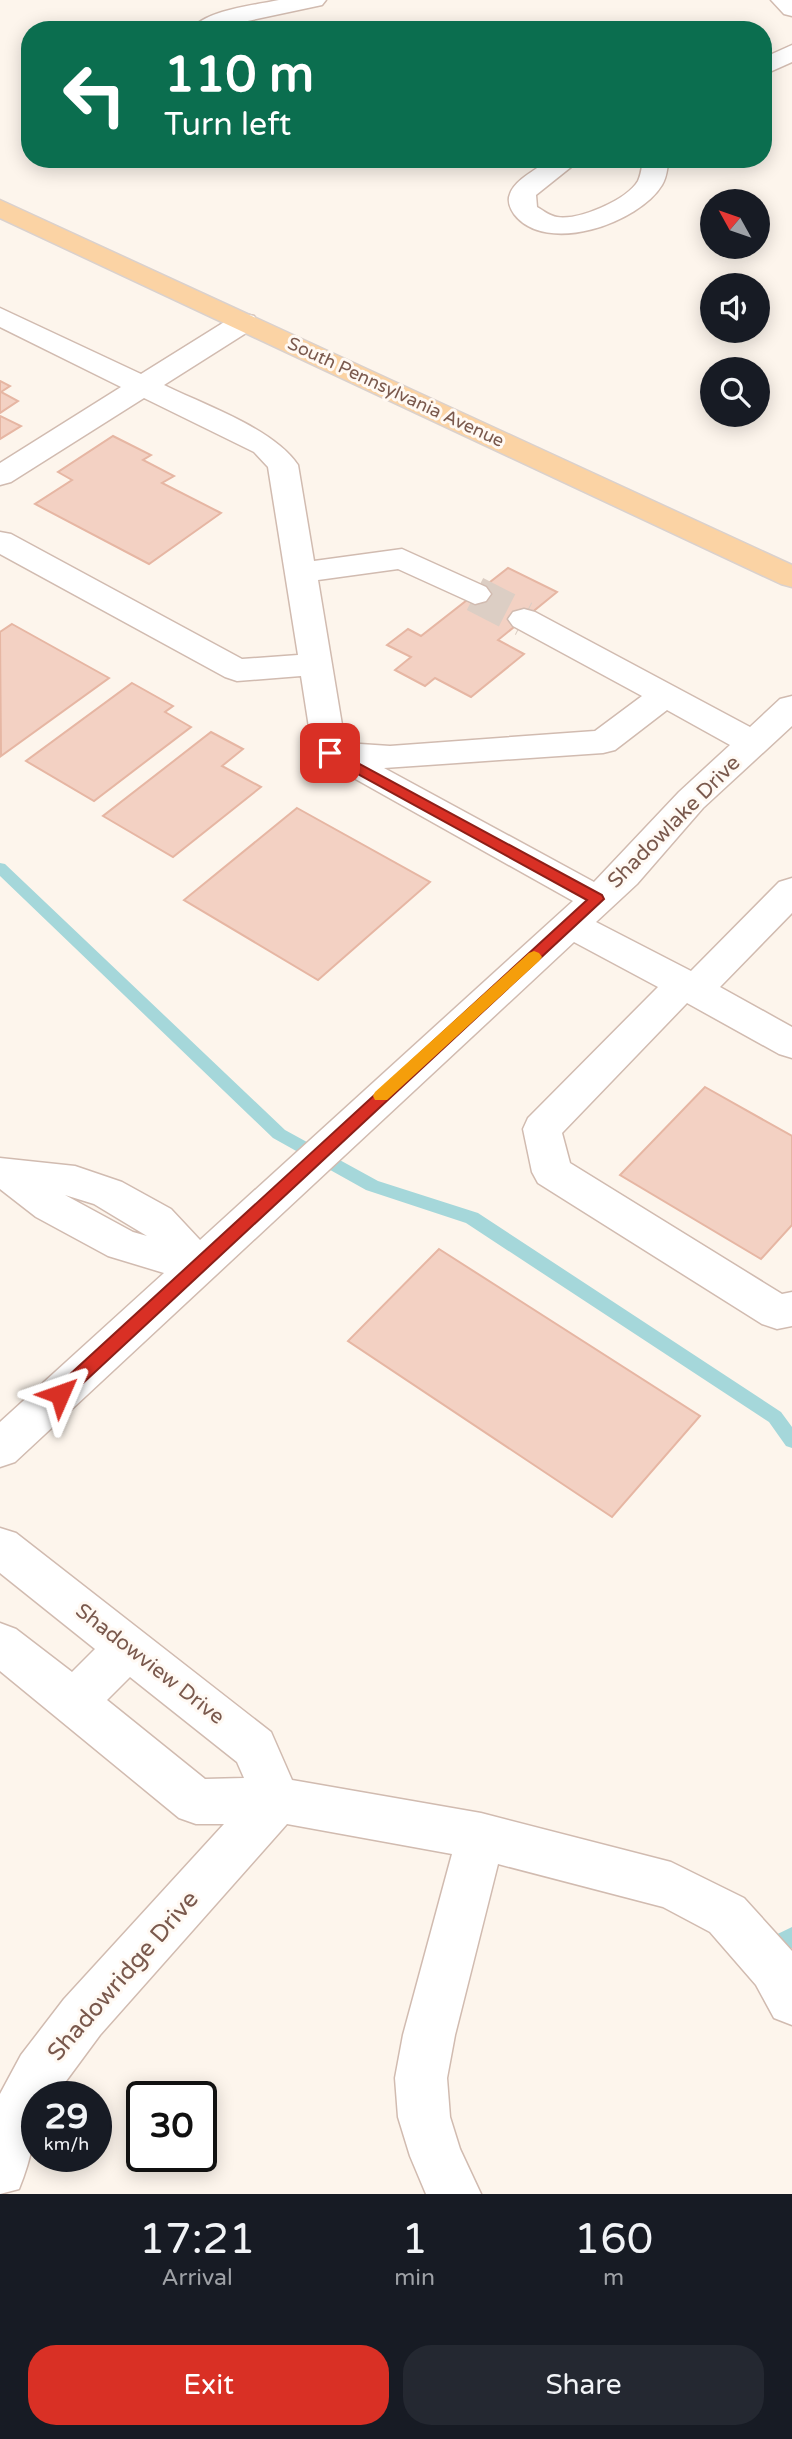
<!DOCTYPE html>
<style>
:root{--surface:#171b24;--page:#242831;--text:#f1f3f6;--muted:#9ea1a6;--accent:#d93025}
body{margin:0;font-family:"Varela Round",sans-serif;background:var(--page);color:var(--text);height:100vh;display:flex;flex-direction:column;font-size:26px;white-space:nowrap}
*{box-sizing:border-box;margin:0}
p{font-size:23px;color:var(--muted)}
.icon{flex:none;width:38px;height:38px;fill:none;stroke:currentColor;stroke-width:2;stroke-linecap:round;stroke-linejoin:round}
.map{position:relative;height:2194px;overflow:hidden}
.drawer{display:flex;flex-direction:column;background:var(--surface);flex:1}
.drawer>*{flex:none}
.top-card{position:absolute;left:21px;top:21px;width:751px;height:147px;border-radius:28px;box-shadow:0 4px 18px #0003;background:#0b6e4f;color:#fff;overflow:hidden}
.needle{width:46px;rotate:310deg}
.tools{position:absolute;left:700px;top:189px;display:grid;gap:14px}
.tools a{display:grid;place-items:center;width:70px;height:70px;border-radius:50%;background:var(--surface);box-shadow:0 4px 18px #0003;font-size:35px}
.speed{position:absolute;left:21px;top:2081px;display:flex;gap:14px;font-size:35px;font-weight:700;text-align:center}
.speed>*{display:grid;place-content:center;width:91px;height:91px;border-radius:50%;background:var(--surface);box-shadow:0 4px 18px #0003;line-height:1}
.speed small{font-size:18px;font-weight:400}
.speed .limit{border:4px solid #111;border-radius:10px;background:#fff;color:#111}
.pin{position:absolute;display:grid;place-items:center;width:60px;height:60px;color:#fff;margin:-30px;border-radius:14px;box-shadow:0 4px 10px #0006}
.me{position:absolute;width:77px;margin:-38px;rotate:47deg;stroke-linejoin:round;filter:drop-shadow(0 0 5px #0008)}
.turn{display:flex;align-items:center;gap:24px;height:147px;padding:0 28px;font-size:32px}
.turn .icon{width:91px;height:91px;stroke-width:2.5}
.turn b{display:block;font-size:49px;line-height:60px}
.eta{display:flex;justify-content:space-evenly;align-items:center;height:119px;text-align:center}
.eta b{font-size:42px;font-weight:600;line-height:49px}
.action{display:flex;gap:14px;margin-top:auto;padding:14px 28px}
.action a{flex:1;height:80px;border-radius:28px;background:var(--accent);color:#fff;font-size:28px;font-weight:600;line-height:80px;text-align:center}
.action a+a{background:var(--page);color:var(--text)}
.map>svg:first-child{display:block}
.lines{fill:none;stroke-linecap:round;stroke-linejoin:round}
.stream{fill:#a5d7da;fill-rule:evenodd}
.building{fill:#f3d1c3;stroke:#e6b6a3;stroke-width:2}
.minor-tunnel{stroke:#dccec4;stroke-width:36;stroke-dasharray:36 18;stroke-linecap:butt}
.minor-casing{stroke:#d1bbb0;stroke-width:3}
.major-casing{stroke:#dad1cd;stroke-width:3}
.minor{fill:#fff;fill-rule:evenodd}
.major{fill:#fbd3a4;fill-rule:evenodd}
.route{fill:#d93025;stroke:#8d1f18;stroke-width:2}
.slow{fill:#f59e0b}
.labels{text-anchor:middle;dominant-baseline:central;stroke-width:6;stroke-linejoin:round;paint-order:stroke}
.far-street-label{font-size:18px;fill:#7a594d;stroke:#fff9f3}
.street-label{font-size:21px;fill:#7a594d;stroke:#fff9f3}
.near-street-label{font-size:24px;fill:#7a594d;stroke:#fff9f3}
</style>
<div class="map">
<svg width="792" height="2194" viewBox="0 0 792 2194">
<rect width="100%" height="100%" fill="#fdf5ec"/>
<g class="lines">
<g class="stream">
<path d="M0 863 5 864 285 1130 378 1181 478 1213 781 1412 792 1427V1448L786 1446 769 1422 466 1223 366 1190 273 1138 0 876Z"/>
<path d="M792 1927V1948L766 1960 759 1957 756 1950 759 1943Z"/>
</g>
</g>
<g class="building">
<path d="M0 381 10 386 1 392 18 401 0 413Z"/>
<path d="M0 416 21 426 0 439Z"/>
<path d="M113 436 151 455 143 460 174 476 162 483 221 513 149 564 35 504 72 480 58 472Z"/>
<path d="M508 568 557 592 498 640 524 654 471 697 435 678 425 686 395 670 411 657 387 645 408 629 421 636Z"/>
<path d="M12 624 109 678 1 756 0 632Z"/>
<path d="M132 683 173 706 165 712 191 727 94 801 26 761Z"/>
<path d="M211 732 243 749 222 766 261 787 173 857 103 816Z"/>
<path d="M297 808 430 882 318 980 184 900Z"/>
<path d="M705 1087 792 1136V1225L761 1259 620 1175Z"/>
<path d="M439 1249 700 1416 612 1517 348 1341Z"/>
</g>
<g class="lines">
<path class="minor-tunnel" d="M475 594 524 619"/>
<g class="minor-casing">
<g id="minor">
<path d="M279 0H326L322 5 238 23 223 30H191C205 10 256 5 279 0Z"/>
<path d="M771 0H792V16L784 14Z"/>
<path d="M792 45V62L763 75V58Z"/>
<path d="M551 159H581L536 195 537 207C544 211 550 216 557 217 578 221 627 200 638 181 641 175 642 166 643 159H669C667 168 667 177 662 185 639 223 546 256 514 214 510 208 507 201 510 194 515 179 539 168 551 159Z"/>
<path d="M0 308 141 374 234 316 244 314 254 316 258 322 254 328 164 385C204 405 273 428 298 465L314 561 402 549 486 587 491 594 486 601 475 604 398 569 318 580 345 743 390 746 595 731 642 696 513 626 508 619 513 612 524 609 535 612 750 727 780 699 792 696V726L703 808 637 884 596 922 691 971 779 882 792 878V913L720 987 792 1027V1058L779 1054 687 1003 562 1133 570 1163 782 1294 792 1292V1326L777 1329 762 1324 538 1183 532 1172 523 1129 528 1118 658 987 574 942 15 1462 0 1467V1422L164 1273 108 1256 36 1217 0 1189V1158L75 1166 122 1182 171 1209 200 1240 573 901 327 763 318 761 313 753 301 676 237 681 225 677 0 554V532L11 534 242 659 298 655 268 467 254 452 144 398 11 482 0 485V463L121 387 0 327ZM667 710 730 745 679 792 594 882 384 768 603 753 615 750ZM65 1195 94 1204 147 1236 133 1232Z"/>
<path d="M0 1528 16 1533 271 1732 292 1780 481 1813 671 1862 744 1898 792 1951V2025L774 2018 756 1985 710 1932 663 1907 498 1864 455 2035 447 2078 450 2117 460 2149 481 2194H426L410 2156 398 2117 395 2078 403 2035 452 1854 287 1824 100 2035 55 2096H37C37 2130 32 2157 19 2189L0 2194V2094L21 2055 64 1999 224 1824H196L179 1818 0 1671V1623L16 1629 72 1672 95 1649 0 1573ZM130 1677 237 1762 244 1778 205 1779 107 1700Z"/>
</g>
</g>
<g class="major-casing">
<path id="major" d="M0 200 792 565V587L781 584 0 218Z"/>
</g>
<use href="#minor" class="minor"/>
<use href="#major" class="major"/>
</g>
<path class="route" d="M330 748 602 895 604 899 66 1399 60 1402 54 1399 51 1394 54 1389 587 900 325 756V750Z"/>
<path class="slow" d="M534 951 539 953 542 957 539 961 387 1100H375L373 1096 375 1092 529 953Z"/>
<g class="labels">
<g class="far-street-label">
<text transform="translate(396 392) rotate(25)">South Pennsylvania Avenue</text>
</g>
<g class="street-label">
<text transform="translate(674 822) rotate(-45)">Shadowlake Drive</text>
<text transform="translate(150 1664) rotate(38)">Shadowview Drive</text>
</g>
<g class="near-street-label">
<text transform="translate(123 1976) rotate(-49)">Shadowridge Drive</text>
</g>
</g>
</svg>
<div class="tools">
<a><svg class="needle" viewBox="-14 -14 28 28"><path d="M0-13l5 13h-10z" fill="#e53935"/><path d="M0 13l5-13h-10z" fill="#9ea1a6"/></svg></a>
<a><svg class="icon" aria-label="sound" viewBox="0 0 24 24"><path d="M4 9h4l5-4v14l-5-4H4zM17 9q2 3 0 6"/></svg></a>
<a><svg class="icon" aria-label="search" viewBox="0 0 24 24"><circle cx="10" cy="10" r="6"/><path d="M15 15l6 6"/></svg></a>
</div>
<div class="speed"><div>29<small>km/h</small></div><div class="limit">30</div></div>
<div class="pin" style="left:330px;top:753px;background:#d93025"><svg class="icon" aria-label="arrive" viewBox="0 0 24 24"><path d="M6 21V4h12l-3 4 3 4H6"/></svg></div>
<svg class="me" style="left:60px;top:1394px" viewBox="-20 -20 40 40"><path d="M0-17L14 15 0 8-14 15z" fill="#d93025" stroke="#fff" stroke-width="4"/></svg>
<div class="top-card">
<div class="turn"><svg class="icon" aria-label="left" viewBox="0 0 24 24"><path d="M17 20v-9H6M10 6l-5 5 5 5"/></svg><div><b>110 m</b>Turn left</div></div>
</div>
</div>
<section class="drawer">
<div class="eta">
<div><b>17:21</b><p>Arrival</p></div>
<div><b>1</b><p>min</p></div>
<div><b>160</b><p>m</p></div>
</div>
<div class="action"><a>Exit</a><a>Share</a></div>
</section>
